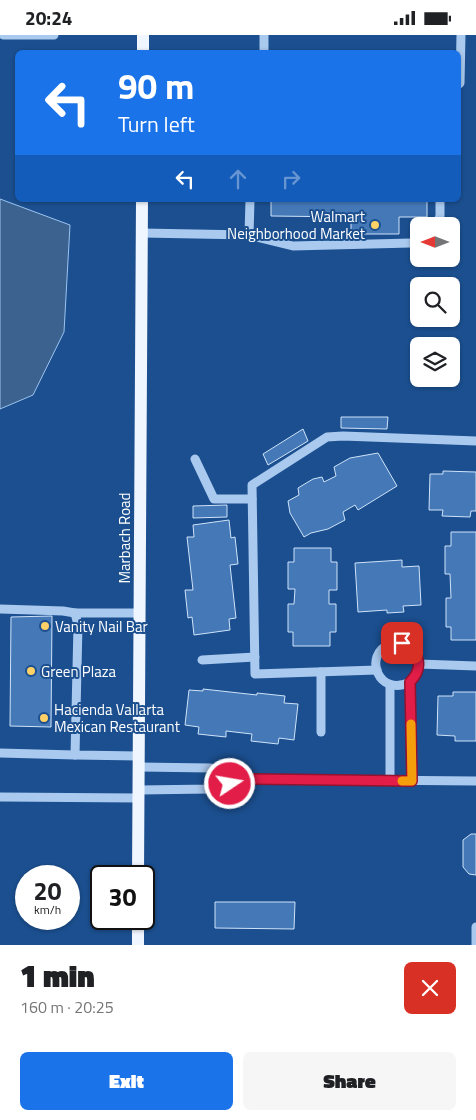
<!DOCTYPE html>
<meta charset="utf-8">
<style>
:root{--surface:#fff;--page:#f6f6f6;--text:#202124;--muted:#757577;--accent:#1a73e8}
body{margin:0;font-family:"Titillium Web",sans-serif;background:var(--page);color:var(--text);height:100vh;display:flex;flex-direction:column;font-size:19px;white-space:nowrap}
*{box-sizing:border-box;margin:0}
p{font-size:16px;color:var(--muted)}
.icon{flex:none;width:28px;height:28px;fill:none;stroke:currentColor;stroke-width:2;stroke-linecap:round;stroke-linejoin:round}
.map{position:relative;height:910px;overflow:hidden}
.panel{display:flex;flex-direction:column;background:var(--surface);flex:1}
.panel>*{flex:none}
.guide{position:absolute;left:15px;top:15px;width:446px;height:152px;border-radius:8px;box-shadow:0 1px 4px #0004;background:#1a73e8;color:#fff;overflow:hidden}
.needle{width:32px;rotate:270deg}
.buttons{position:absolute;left:410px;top:182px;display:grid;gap:10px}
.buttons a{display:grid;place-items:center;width:50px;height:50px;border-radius:8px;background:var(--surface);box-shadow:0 1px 4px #0004;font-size:25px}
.speed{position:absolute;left:15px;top:830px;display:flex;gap:10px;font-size:25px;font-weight:700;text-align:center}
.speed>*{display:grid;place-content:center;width:65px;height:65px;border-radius:50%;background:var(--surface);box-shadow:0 1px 4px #0004;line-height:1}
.speed small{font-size:12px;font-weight:400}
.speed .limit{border:2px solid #111;border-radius:8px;background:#fff;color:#111}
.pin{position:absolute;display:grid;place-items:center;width:42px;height:42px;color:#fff;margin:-21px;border-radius:10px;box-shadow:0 2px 8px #0006}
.me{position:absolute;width:55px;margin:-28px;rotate:78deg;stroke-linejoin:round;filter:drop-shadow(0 0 4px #0008)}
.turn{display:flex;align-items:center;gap:18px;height:105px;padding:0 20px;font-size:22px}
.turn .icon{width:65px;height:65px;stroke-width:2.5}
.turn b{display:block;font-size:35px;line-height:42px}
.lanes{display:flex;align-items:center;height:48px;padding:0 20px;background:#0003;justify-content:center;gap:25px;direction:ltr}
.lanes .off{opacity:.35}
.round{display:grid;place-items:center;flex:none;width:52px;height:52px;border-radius:8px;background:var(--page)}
.head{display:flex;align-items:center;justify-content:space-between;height:85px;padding:0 20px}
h1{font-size:30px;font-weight:800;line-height:38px}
.cta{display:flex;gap:10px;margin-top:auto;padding:10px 20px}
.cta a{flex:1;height:58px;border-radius:8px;background:var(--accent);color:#fff;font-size:20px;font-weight:800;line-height:58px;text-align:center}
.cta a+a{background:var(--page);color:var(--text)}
.status{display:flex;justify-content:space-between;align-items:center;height:35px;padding:0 25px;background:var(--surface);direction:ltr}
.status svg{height:14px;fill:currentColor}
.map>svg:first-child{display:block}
.water{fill:#3c6290;stroke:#9cc4f0}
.building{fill:#4478b7;stroke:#cfe3fa}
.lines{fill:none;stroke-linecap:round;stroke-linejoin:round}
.minor{stroke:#a9c9ee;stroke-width:9}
.major{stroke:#f0f6ff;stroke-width:12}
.route-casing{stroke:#92132f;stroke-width:12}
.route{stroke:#e11d48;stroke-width:9}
.slow{stroke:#f59e0b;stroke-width:9}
.poi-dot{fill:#ffd166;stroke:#1b4f8f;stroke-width:2}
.labels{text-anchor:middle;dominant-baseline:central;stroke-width:4;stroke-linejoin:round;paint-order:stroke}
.poi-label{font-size:15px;fill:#fff;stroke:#1b4f8f;text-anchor:start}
.street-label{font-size:15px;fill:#fff;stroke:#1b4f8f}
</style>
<div class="status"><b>20:24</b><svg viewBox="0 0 49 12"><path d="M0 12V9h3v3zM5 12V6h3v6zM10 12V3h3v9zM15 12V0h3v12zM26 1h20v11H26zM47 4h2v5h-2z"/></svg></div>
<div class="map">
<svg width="476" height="910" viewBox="0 0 476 910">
<rect width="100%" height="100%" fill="#1b4f8f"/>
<path class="water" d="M0 164 70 190 64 297 33 360 0 374Z"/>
<g class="building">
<path d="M271 165H427V182H399V199H351V182L271 181Z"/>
<path d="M341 382H388L387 394 341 393Z"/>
<path d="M303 394 308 406 268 430 263 419Z"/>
<path d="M378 418 397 451 358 475 355 470 343 477 345 485 328 494 311 498 304 502 290 478 288 466 299 460 298 453 313 444 322 442 324 447 336 441 334 432 350 423Z"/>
<path d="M443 436 476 437V476H471L470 482 442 481 443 475H429L430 439H443Z"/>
<path d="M227 470V482L193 483V471Z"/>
<path d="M229 485 231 503 235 502 238 529 230 530 236 583 229 584 230 595 194 600 192 582 188 583 185 555H193L187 502H194L193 490Z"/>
<path d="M451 497H476V605H451V592H446V563H451L450 539H445V511H451Z"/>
<path d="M294 513H331V527H337V555H329V569H336V597H330V611H293V597H288V569H294L295 554H288V527H294Z"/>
<path d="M402 525V532L419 531 421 570 403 571 404 577 387 578V575L358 577 355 528Z"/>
<path d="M52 581 51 692 10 691 11 582Z"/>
<path d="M203 654 257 660V658L285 661 284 668 298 669 294 705 279 703 278 709 251 706 252 699 226 696V702L198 699 199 692 185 690 189 655 203 656Z"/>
<path d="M453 657H476V706H455V701L437 700 438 661H453Z"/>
<path d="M471 799H476V840L469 839 463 832V805Z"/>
<path d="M215 867H295L294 894 215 893Z"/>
</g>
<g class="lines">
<g class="minor">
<path d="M3 0H54"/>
<path d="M264 0V18"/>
<path d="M459 49 460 48 461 0"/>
<path d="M436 191 440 181V165"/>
<path d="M142 198 249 200 250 165"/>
<path d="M249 200 293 211 411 208 419 206"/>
<path d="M195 424 214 464H252"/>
<path d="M0 574 63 576 75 578"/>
<path d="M202 625 255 622"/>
<path d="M419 629 476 631"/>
<path d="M377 635 255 639 252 450 327 402 343 401 476 406"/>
<path d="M321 637V697"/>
<path d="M410 647C379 663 362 620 390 609 396 607 403 607 409 611 423 620 420 637 410 647L412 746"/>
<path d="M0 718 75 720"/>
<path d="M139 721 75 720 78 590 75 578H140"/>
<path d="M139 732 211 733 247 744"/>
<path d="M390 746V650"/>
<path d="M139 755 211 754 248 744 476 746"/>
<path d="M0 762 139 763"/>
<path d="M476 910V892"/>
</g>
<g class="major">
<path d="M143 18V0"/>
<path d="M138 841 142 165"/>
<path d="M138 910V884"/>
</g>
</g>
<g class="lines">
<g class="route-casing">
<path id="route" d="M230 749 248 744 412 746 410 647C424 633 420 615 402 608"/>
</g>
<use href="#route" class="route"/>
<path class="slow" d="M402 746H412L411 689"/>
</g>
<g class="poi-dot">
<circle cx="375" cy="190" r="5"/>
<circle cx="45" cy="591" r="5"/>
<circle cx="31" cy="636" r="5"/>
<circle cx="44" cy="683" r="5"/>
</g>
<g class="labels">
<g class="poi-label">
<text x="365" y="181" text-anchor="end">Walmart<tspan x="365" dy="17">Neighborhood Market</tspan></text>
<text x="55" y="591">Vanity Nail Bar</text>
<text x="41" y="636">Green Plaza</text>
<text x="54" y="674">Hacienda Vallarta<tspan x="54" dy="17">Mexican Restaurant</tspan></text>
</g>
<g class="street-label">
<text transform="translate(124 503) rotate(-90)">Marbach Road</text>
</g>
</g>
</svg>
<div class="buttons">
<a><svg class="needle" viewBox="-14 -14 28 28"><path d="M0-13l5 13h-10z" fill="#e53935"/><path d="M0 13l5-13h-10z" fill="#757577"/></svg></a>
<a><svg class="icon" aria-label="search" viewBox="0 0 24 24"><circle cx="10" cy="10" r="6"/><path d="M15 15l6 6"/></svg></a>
<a><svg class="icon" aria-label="layers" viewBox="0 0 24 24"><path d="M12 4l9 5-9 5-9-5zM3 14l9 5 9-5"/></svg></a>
</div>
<div class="speed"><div>20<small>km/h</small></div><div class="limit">30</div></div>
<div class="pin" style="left:402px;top:608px;background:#d93025"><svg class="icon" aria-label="arrive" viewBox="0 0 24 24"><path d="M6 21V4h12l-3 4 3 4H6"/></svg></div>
<svg class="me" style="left:230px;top:749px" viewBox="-20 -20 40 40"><circle r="17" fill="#e11d48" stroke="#fff" stroke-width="3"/><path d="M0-11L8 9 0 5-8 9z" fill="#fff"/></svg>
<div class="guide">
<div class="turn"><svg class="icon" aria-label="left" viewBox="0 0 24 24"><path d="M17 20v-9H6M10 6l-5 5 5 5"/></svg><div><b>90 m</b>Turn left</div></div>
<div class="lanes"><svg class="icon" aria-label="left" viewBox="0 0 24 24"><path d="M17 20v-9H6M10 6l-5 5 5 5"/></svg><svg class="icon off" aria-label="ahead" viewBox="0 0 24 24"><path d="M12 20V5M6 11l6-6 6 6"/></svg><svg class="icon off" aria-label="right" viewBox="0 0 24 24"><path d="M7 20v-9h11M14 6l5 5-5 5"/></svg></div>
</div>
</div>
<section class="panel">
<div class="head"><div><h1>1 min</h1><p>160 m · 20:25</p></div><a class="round" style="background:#d93025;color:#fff"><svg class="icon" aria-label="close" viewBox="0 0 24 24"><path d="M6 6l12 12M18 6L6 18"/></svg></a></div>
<div class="cta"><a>Exit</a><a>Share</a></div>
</section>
